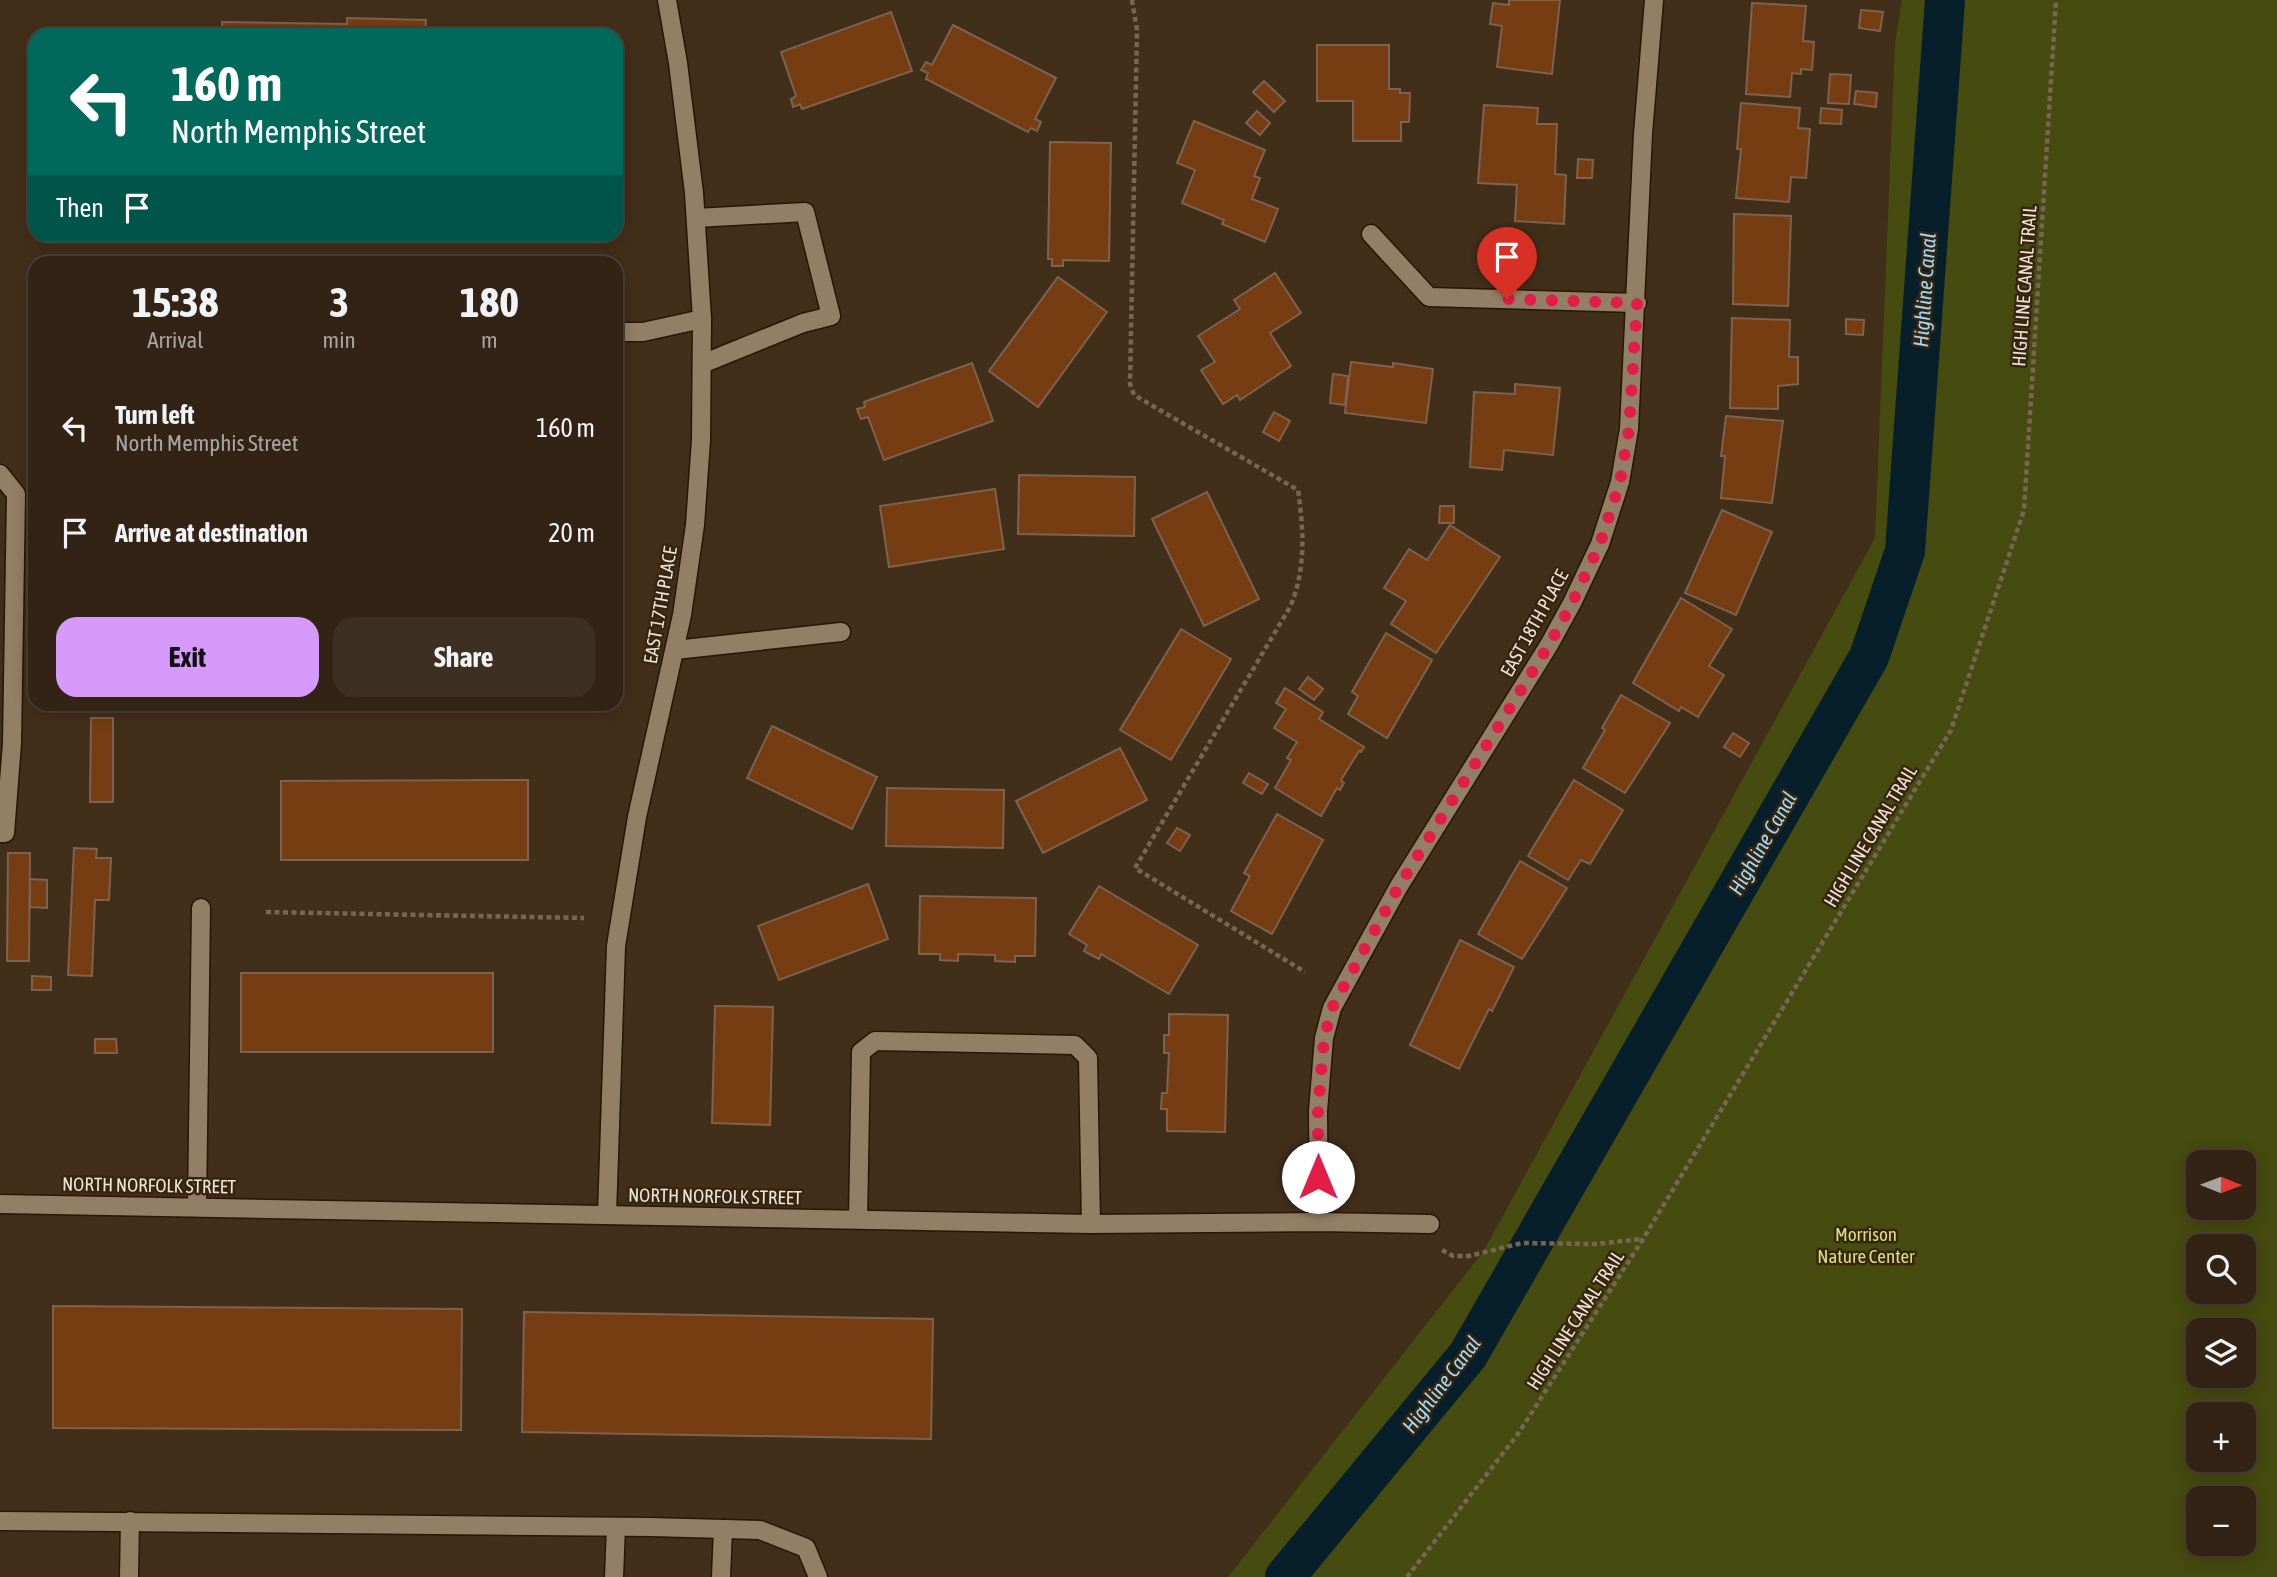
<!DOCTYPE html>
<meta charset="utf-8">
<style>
:root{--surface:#322314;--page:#3d2f22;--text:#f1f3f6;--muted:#a8a4a0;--line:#4d4034;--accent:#d69bfa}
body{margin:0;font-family:"Asap Condensed",sans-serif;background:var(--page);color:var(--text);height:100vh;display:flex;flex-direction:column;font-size:26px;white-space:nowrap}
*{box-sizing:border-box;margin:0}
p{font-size:23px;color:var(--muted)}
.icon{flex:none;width:38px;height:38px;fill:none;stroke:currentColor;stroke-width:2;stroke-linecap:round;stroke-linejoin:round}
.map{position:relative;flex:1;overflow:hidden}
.side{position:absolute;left:28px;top:256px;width:595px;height:455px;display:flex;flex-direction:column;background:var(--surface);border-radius:21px;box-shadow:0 4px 18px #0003,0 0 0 2px var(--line)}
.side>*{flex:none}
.hud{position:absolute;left:28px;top:28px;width:595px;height:214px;border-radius:21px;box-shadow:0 4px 18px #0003,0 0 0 2px var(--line);background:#00695c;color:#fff;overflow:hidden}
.needle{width:46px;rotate:91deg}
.buttons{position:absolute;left:2186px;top:1150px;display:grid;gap:14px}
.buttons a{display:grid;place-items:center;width:70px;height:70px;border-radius:14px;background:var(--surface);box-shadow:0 4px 18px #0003,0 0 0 2px var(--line);font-size:35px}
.pin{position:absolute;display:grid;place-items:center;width:60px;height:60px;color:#fff;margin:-72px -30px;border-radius:50% 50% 50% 0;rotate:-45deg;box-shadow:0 0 7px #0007}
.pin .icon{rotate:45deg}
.me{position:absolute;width:77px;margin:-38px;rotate:0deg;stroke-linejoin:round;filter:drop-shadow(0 0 5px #0008)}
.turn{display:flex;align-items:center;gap:24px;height:147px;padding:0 28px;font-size:32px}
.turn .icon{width:91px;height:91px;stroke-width:2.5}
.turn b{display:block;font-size:49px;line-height:60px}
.then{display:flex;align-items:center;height:66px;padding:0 28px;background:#0003;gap:14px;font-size:26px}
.eta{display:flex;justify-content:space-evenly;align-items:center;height:119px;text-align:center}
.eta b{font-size:42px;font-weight:700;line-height:49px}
.primary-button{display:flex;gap:14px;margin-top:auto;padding:14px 28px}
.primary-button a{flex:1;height:80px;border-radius:21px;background:var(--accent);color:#111;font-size:28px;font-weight:700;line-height:80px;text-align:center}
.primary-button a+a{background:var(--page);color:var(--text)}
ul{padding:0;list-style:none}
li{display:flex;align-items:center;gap:21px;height:105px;padding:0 28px}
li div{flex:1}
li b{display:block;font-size:26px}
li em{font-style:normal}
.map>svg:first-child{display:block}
.green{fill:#464b10;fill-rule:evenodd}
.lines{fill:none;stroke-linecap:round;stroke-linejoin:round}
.canal{stroke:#061f2b;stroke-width:40}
.building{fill:#753d11;stroke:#7d6251;stroke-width:2}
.minor-casing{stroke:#281703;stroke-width:21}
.path{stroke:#776654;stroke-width:4.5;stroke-dasharray:5 3.5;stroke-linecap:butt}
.minor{stroke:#937e66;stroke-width:18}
.route{stroke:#e11d48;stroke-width:12;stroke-dasharray:0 21.6}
.labels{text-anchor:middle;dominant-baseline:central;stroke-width:5;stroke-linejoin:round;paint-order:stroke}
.street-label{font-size:19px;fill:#efe3d6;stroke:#372510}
.park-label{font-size:19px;fill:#d6e07b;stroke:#372510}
.water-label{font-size:21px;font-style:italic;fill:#9ddaf9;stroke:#372510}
</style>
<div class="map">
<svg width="2277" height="1577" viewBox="0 0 2277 1577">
<rect width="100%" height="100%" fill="#422f1a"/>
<path class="green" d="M1902 0H2277V1577H1228L1483 1252 1875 538 1895 43ZM2198 1162H2244V1208H2198ZM2198 1246H2244V1292H2198ZM2198 1330H2244V1376H2198ZM2198 1414H2244V1460H2198ZM2198 1498H2244V1544H2198Z"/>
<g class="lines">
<path class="canal" d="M1285 1577 1468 1355 1869 657 1905 551 1945 0"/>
</g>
<g class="building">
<path d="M1509 0H1560L1552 74 1497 67 1502 26 1490 24 1493 3 1509 5Z"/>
<path d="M1752 3 1806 6 1803 41 1814 42 1812 70 1801 69V74L1792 73 1790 97 1746 94Z"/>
<path d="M1861 10 1883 12 1880 31 1859 28Z"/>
<path d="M891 12 912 71 802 109 800 104 793 107 791 99 796 96 781 52Z"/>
<path d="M347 18 426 20 425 35H222V22L347 24Z"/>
<path d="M953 25 1056 78 1035 119 1041 122 1037 131 1031 128 1028 132 926 79 928 73 921 70 926 62 932 65Z"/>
<path d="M1317 45H1389V89H1400V93H1410L1409 122H1401V141H1353V101H1317Z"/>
<path d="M1830 74 1851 75 1849 104 1828 103Z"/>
<path d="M1264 81 1285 101 1274 112 1253 92Z"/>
<path d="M1856 91 1877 93 1876 107 1854 104Z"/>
<path d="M1741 103 1800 108 1798 128 1810 129 1806 178 1791 177 1789 202 1736 198 1741 149H1737Z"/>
<path d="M1484 105 1538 108 1537 124H1557L1555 174 1566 175 1564 224 1515 221 1517 185 1478 183Z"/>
<path d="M1821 108 1842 110 1841 124 1820 123Z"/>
<path d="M1257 111 1270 123 1260 135 1246 123Z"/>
<path d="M1194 121 1265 150 1254 176 1260 178 1252 199 1278 209 1265 242 1222 224 1224 220 1182 203 1195 170 1177 163Z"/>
<path d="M1050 142 1111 143 1109 261 1063 260V266H1052V259H1048Z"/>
<path d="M1578 159 1593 160 1592 178H1577Z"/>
<path d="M1734 214 1791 216 1788 306 1733 304Z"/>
<path d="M1275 273 1301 313 1270 333 1291 366 1240 400 1237 395 1223 404 1201 370 1215 362 1198 336 1240 309 1234 300Z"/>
<path d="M1058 277 1107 312 1038 407 989 371Z"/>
<path d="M1732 318 1790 320 1789 357H1798V384L1778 386V409L1730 408Z"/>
<path d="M1846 319 1864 320 1863 335 1846 334Z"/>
<path d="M1351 362 1393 367V363L1433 369 1426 423 1345 413Z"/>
<path d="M972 363 993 421 884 460 868 417 861 419 857 409 865 407 864 402Z"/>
<path d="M1333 374 1348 376 1345 405 1330 403Z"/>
<path d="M1515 384 1560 388 1553 455 1504 450 1502 470 1470 467 1474 392 1515 394Z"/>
<path d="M1274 412 1290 421 1279 441 1263 432Z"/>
<path d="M1726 416 1783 421 1772 503 1721 498 1725 456H1721Z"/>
<path d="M1019 475 1135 477 1134 536 1018 534Z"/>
<path d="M995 489 1004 549 889 567 880 506Z"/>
<path d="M1207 492 1259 599 1204 626 1152 519Z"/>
<path d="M1440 506H1454V523H1439Z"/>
<path d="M1722 510 1772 532 1736 615 1685 593Z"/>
<path d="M1450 525 1500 557 1436 653 1391 624 1406 601 1384 588 1409 549 1427 560Z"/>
<path d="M1681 598 1732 629 1709 666 1724 675 1698 717 1681 707 1679 711 1633 683Z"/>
<path d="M1181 629 1231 659 1171 760 1120 730Z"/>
<path d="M1386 633 1432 660 1387 738 1348 714 1358 696 1352 692Z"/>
<path d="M1308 677 1323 689 1314 700 1299 689Z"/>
<path d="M1285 688 1323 712 1319 719 1364 747 1361 752 1359 751 1341 780 1344 783 1340 790 1337 788 1321 816 1275 788 1291 760 1287 758 1297 742 1274 728 1286 709 1276 703Z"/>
<path d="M1621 695 1670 723 1625 793 1583 768 1605 730 1602 728Z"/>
<path d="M91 718H113V802H90Z"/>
<path d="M772 726 877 777 852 829 747 778Z"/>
<path d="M1733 733 1749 743 1740 757 1724 747Z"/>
<path d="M1120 748 1147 800 1043 853 1016 801Z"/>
<path d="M1249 773 1268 784 1262 794 1243 783Z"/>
<path d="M528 780V860H281V781Z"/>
<path d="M1574 780 1623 810 1590 864 1581 860 1568 880 1528 856Z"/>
<path d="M887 788 1004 790 1003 848 886 846Z"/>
<path d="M1277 814 1323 840 1272 934 1231 911 1250 876 1244 873Z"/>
<path d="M1177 828 1190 835 1180 851 1167 843Z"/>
<path d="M74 848 97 849 96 858H111L109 900H95L92 976 68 975Z"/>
<path d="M8 853H30L29 961H7Z"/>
<path d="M1520 861 1567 888 1522 959 1478 934Z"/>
<path d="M30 879 47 880V908L30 907Z"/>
<path d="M868 884 888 939 779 980 758 926Z"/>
<path d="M1099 886 1198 945 1169 994 1101 954 1099 959 1084 951 1087 945 1069 934Z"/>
<path d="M920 896 1036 898 1035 956H1015V962L995 961V955L958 954V961L940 960V954H919Z"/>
<path d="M1460 940 1514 967 1492 1011 1489 1009 1459 1069 1410 1045Z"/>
<rect x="241" y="973" width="252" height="79"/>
<path d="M32 976 51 977V990H32Z"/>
<path d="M715 1006 773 1007 770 1125 712 1123Z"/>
<path d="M1169 1014 1228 1015 1225 1132 1167 1131V1109H1161L1162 1093H1167L1169 1053H1164V1035H1169Z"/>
<path d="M95 1039H116L117 1053H95Z"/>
<path d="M53 1306 462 1309 461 1430 53 1428Z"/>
<path d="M524 1312 933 1319 931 1439 522 1432Z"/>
</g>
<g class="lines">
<g class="minor-casing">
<g id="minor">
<path d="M696 218 805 212 831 316 803 323 702 364"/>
<path d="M1371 234 1429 297 1637 303"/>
<path d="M616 332H643L702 319"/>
<path d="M0 474 16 494 12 743 5 833H0"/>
<path d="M675 650 841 632"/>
<path d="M0 1204 1091 1224 1319 1222 1430 1224"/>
<path d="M197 1207 201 908"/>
<path d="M607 1215 616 946 637 817 682 615 695 525 701 440 702 319 694 193 678 63 667 0"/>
<path d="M858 1219 861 1052 875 1041 1075 1045 1088 1058 1091 1224"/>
<path d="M1319 1222 1318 1111 1324 1038 1332 1008 1399 886 1549 645 1572 603 1600 544 1620 482 1629 429 1643 134 1654 0"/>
<path d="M0 1521 651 1527 760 1530 806 1548 818 1577"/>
<path d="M129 1577 130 1521"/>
<path d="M614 1577 616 1527"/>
<path d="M721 1577 723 1529"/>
</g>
</g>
<g class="path">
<path d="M1132 0 1137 30 1130 384 1134 395 1298 490C1304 530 1306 570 1290 607L1135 868 1305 972"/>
<path d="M266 912 584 918"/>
<path d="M1442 1250 1453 1256H1469L1522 1243 1595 1244 1642 1239"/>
<path d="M1407 1577 1518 1434 1643 1239 1951 730 2024 510 2056 0"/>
</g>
<use href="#minor" class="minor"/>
</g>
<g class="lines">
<path class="route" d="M1318 1177V1111L1324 1038 1332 1008 1399 886 1549 645 1572 603 1600 544 1620 482 1629 429 1637 303 1507 299"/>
</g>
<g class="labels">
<g class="street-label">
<text transform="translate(2024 286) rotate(-86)">HIGH LINE CANAL TRAIL</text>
<text transform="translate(660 605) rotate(-80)">EAST 17TH PLACE</text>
<text transform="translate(1534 623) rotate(-61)">EAST 18TH PLACE</text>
<text transform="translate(1870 836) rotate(-59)">HIGH LINE CANAL TRAIL</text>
<text transform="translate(149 1185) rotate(1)">NORTH NORFOLK STREET</text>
<text transform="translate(715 1196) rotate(1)">NORTH NORFOLK STREET</text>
<text transform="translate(1575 1320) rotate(-57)">HIGH LINE CANAL TRAIL</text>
</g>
<g class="park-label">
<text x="1866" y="1234">Morrison<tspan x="1866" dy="22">Nature Center</tspan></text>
</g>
<g class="water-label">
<text transform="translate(1924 290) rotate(-86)">Highline Canal</text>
<text transform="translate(1762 843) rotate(-60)">Highline Canal</text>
<text transform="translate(1441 1384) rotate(-53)">Highline Canal</text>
</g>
</g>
</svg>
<div class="buttons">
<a><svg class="needle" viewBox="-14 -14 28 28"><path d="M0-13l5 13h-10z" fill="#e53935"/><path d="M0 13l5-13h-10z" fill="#a8a4a0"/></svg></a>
<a><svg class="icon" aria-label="search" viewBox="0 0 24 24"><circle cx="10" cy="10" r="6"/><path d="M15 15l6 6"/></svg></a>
<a><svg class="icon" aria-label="layers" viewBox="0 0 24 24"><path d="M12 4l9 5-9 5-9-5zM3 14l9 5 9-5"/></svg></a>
<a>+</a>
<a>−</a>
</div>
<div class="pin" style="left:1507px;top:299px;background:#d93025"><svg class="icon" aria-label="arrive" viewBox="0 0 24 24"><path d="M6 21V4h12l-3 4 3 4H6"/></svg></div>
<svg class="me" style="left:1318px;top:1177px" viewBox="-20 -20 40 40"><circle r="19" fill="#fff"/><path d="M0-13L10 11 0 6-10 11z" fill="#e11d48"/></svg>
<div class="hud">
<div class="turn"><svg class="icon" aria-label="left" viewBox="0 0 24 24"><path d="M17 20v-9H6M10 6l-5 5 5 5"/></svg><div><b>160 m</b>North Memphis Street</div></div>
<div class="then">Then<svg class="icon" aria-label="arrive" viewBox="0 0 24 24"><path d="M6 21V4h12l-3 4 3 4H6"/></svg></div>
</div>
<section class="side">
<div class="eta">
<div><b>15:38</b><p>Arrival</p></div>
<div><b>3</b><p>min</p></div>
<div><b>180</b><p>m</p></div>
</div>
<ul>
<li><svg class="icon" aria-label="left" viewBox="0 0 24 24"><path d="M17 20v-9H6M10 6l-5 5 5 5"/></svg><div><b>Turn left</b><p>North Memphis Street</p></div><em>160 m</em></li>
<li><svg class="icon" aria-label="arrive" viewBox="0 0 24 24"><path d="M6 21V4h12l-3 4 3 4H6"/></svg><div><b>Arrive at destination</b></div><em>20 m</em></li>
</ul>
<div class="primary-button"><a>Exit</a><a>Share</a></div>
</section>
</div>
